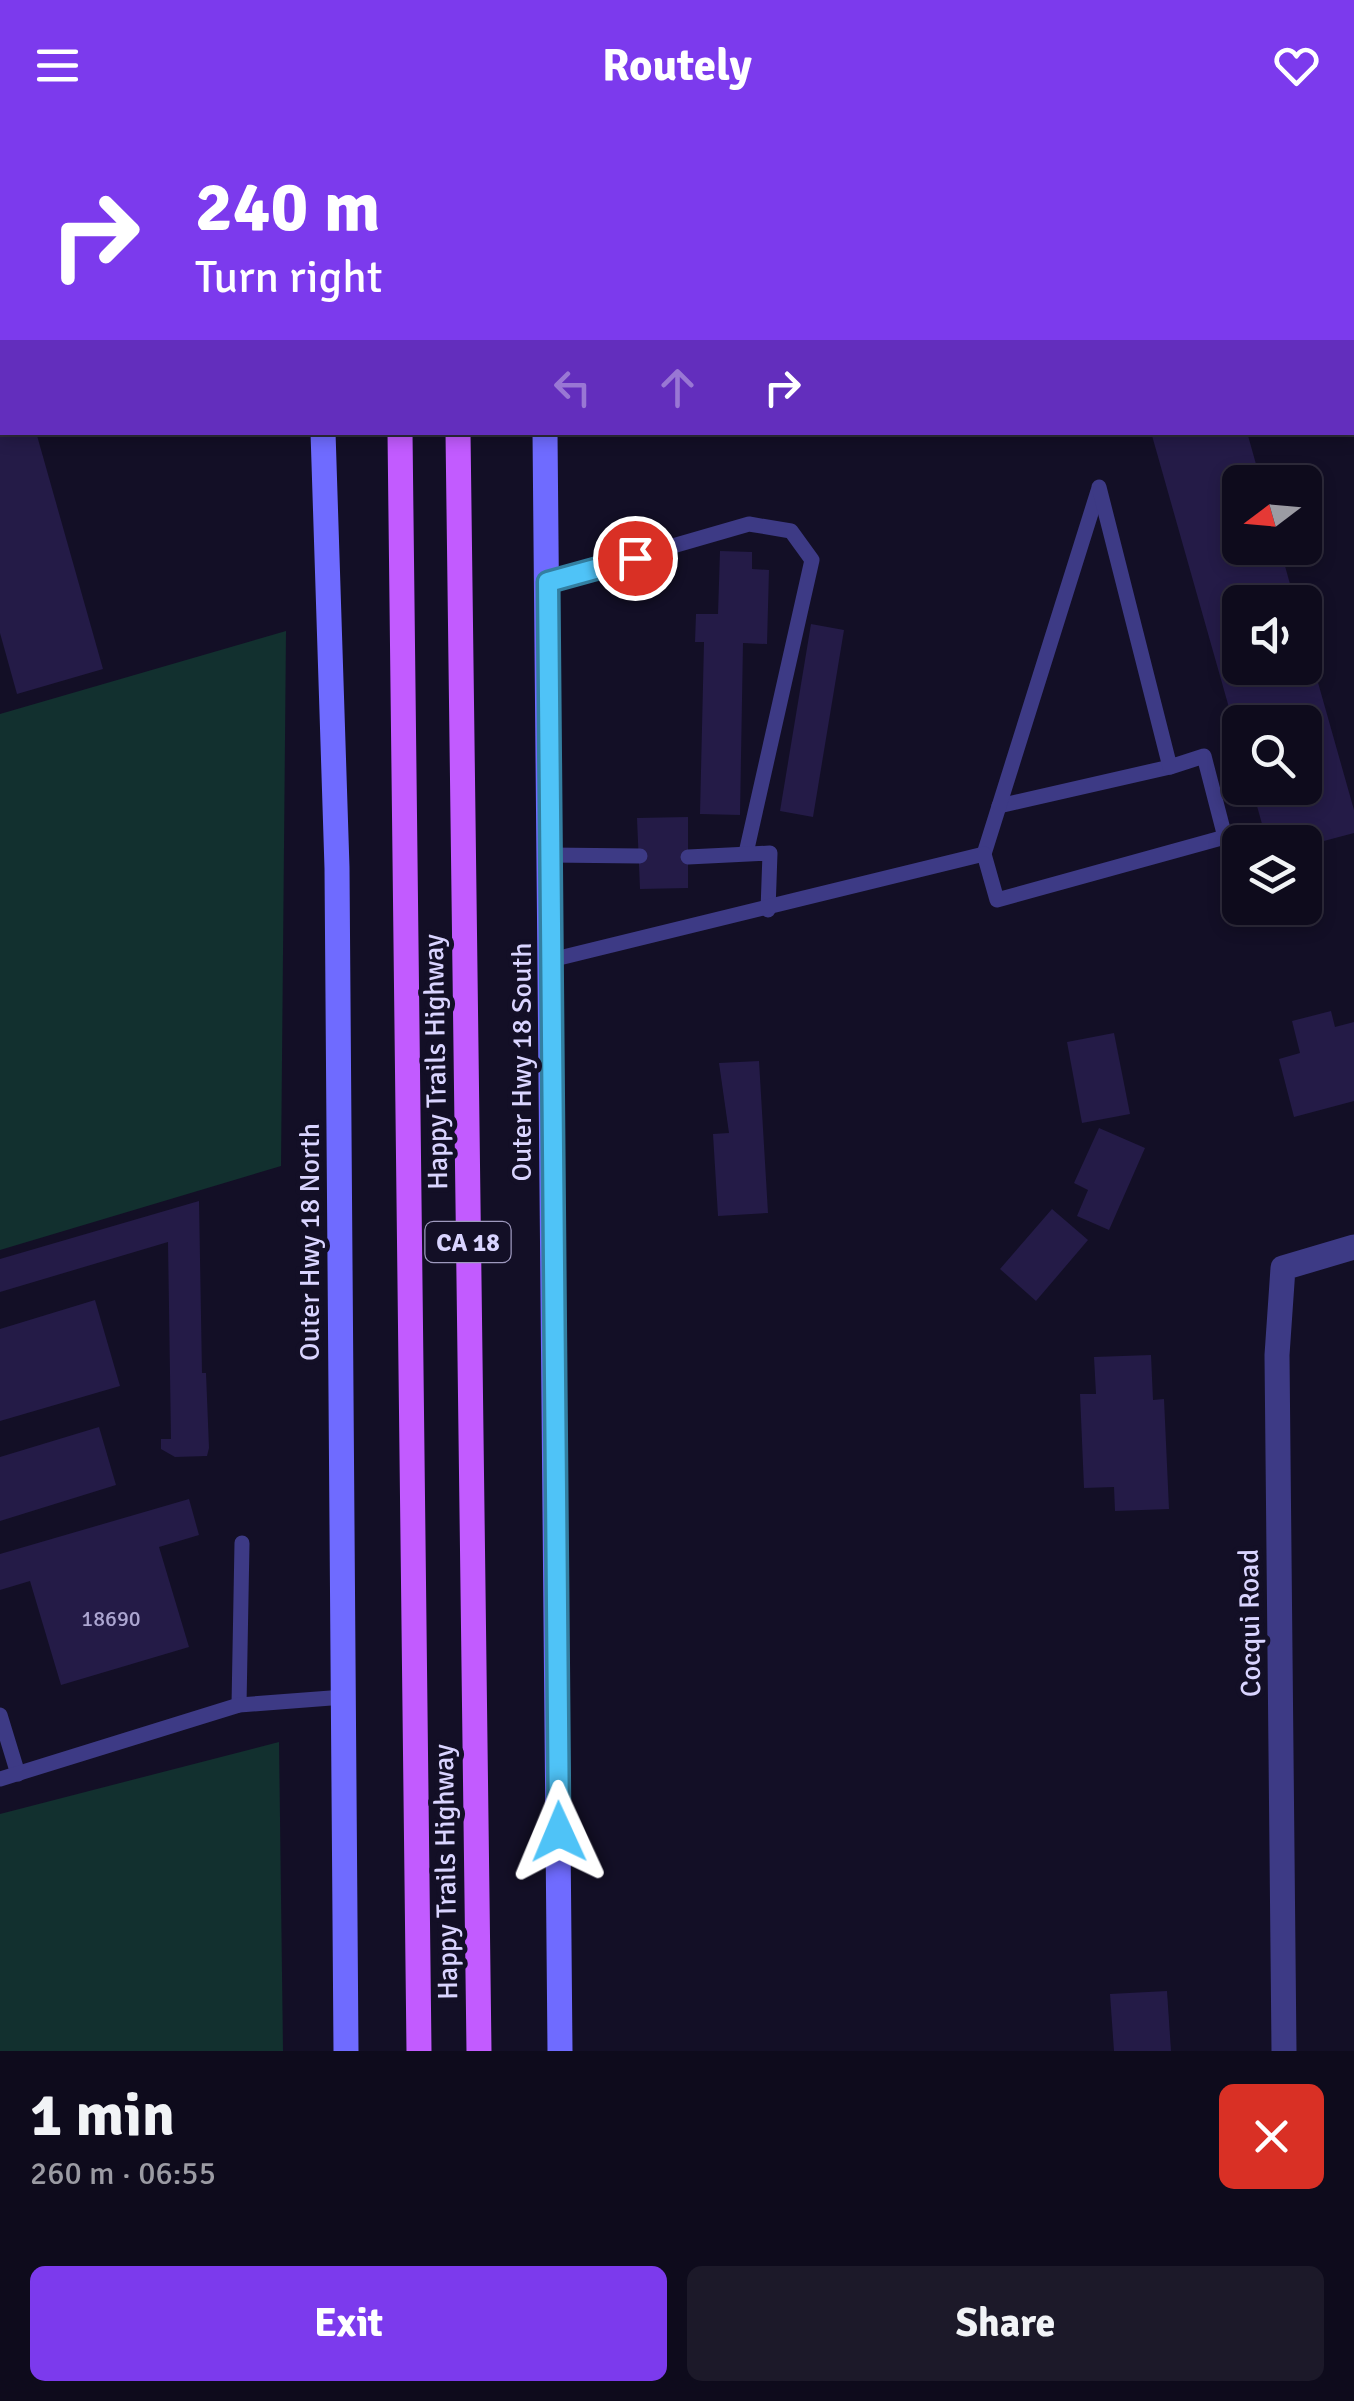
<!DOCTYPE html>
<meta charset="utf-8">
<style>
:root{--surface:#0e0b1c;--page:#1c1929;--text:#f1f3f6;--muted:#9b9ba3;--line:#2e2b3b;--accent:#7c3aed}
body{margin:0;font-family:Signika,sans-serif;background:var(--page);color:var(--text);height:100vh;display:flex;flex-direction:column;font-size:38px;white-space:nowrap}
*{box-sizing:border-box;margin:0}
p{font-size:32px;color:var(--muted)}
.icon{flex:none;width:55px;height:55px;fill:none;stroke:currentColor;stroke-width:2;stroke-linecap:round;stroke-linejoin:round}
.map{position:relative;height:1921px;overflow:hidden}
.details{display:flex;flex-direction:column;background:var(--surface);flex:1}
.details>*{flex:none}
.guide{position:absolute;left:0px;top:0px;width:1355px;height:305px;box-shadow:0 5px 15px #0003,0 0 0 2px var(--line);background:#7c3aed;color:#fff;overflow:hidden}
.needle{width:65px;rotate:254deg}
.buttons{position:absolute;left:1222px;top:335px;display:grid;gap:20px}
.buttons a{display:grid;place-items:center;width:100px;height:100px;border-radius:15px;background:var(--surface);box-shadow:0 5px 15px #0003,0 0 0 2px var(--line);font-size:50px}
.pin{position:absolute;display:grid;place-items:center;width:85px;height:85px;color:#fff;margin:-42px;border:5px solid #fff;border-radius:50%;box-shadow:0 2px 10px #0007}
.me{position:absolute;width:110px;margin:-55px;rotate:359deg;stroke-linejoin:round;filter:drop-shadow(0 0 8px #0008)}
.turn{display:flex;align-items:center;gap:35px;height:210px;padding:0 30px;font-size:45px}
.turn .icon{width:130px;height:130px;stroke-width:2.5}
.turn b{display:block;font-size:70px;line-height:85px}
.lanes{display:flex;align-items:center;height:95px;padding:0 30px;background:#0003;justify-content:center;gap:50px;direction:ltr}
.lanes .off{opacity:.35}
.round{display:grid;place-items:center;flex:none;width:105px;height:105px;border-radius:15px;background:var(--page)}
.overview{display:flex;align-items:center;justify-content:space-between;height:170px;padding:0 30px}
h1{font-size:60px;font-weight:800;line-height:75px}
.action{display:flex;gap:20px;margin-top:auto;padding:20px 30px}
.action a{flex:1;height:115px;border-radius:15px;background:var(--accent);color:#fff;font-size:40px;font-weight:800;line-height:115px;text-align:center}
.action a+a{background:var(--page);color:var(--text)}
header{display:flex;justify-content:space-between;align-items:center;height:130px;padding:0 30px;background:var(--accent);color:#fff;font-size:45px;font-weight:800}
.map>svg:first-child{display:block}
.green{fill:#12302f}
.building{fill:#241b47}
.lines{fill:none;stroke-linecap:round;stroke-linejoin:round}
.lane{stroke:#3d3a85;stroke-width:15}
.street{stroke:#3d3a85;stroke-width:25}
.secondary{stroke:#6f6bff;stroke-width:25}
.primary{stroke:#c25bff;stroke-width:25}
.route-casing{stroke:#337fa1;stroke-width:25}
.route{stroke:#4fc3f7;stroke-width:18}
.labels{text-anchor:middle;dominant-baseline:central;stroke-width:10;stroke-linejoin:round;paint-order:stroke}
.number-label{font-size:22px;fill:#aca6d1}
.shield{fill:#130f26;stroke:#9e99be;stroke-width:2.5}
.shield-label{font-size:25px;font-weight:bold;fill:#d9d4ff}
.street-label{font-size:28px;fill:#d9d4ff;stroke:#130f26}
</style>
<header><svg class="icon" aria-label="menu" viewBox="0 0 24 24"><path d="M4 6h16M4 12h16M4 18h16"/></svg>Routely<svg class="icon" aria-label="heart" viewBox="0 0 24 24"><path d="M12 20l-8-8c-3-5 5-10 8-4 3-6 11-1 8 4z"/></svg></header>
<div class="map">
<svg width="1354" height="1921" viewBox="0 0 1354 1921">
<rect width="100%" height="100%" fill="#130f26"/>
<g class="green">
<path d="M286 501 281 1036 0 1120V584Z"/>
<path d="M279 1612 283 1921H0V1684Z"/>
</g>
<g class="building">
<path d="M0 302H36L103 539 17 564 0 503Z"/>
<path d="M1151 302H1247L1261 352H1240V418H1280L1295 472H1240V538H1305L1306 510 1354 680V703L1305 716V712H1267L1252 658H1305V592H1240L1239 613Z"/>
<path d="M720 421 752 422V439L769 440 767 514 743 513 740 685 700 684 704 512H695L696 484H718Z"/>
<path d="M811 494 844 500 813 687 780 681Z"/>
<path d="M688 687V758L640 759 637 688Z"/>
<path d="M1331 881 1335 897 1354 892V971L1294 987 1279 929 1300 923 1292 891Z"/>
<path d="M1114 903 1130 984 1082 993 1067 912Z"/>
<path d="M759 931 768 1083 718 1086 713 1004 729 1003 719 933Z"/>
<path d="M1099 998 1145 1018 1109 1100 1077 1086 1088 1060 1074 1053Z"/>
<path d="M199 1071 202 1243H206L209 1318 207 1326 175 1327 161 1319V1309H171L168 1112 0 1162V1129Z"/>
<path d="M1052 1079 1088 1110 1036 1171 1000 1139Z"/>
<path d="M95 1170 120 1256 0 1291V1199Z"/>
<path d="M1151 1225 1153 1270 1164 1269 1169 1379 1115 1381 1114 1357 1084 1358 1080 1264H1096L1094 1227Z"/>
<path d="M99 1297 116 1355 0 1391V1327Z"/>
<path d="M189 1369 199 1405 159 1417 189 1517 61 1555 30 1451 0 1460V1424Z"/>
<path d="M1167 1861 1171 1921H1114L1110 1864Z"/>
</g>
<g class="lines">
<g class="lane">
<path d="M11 0 12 2"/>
<path d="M0 102 2 101"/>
<path d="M548 452 749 394 791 401 812 430 746 723"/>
<path d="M999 676 1170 637"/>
<path d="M984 724 1098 361"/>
<path d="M550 725 640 726"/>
<path d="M688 727 770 723 768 780"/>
<path d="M551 830 984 724 997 770 1225 707 1204 626 1170 637 1099 357"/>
<path d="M239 1575 242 1413"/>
<path d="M0 1585 18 1644"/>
<path d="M0 1649 239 1575 344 1567"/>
</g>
<g class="street">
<path d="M83 2 91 0"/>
<path d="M0 27 2 26"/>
<path d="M1284 1921 1277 1225 1283 1138 1354 1117"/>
</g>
<g class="secondary">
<path d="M314 0V2"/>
<path d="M539 0V2"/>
<path d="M323 302 337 738 346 1921"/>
<path d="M545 302 560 1921"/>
</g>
<g class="primary">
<path d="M393 0V2"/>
<path d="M454 0V2"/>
<path d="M400 302 419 1921"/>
<path d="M458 302 479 1921"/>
</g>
</g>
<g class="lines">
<g class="route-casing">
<path id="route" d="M559 1702 548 452 635 428"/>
</g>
<use href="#route" class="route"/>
</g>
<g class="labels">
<g class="number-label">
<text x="111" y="1488">18690</text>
</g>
<rect class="shield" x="425.5" y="1092" width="85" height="40" rx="8"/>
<g class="shield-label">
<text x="468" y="1112">CA 18</text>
</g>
<g class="street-label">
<text transform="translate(436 932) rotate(-91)">Happy Trails Highway</text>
<text transform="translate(522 932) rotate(-90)">Outer Hwy 18 South</text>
<text transform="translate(310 1112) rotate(-90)">Outer Hwy 18 North</text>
<text transform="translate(1250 1493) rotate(-91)">Cocqui Road</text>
<text transform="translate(446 1742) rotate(-91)">Happy Trails Highway</text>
</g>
</g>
</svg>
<div class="buttons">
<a><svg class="needle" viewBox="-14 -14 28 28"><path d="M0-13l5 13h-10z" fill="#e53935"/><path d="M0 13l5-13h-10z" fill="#9b9ba3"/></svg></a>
<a><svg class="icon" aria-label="sound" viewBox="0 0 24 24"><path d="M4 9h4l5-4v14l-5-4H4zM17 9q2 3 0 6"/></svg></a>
<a><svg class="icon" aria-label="search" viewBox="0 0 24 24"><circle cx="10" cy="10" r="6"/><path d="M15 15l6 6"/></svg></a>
<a><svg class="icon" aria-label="layers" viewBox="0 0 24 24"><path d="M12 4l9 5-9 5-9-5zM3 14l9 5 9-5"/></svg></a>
</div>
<div class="pin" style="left:635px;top:428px;background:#d93025"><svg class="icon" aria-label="arrive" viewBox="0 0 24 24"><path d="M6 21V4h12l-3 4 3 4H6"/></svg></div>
<svg class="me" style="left:559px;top:1702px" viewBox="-20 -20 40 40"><path d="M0-17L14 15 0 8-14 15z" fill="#4fc3f7" stroke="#fff" stroke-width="4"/></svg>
<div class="guide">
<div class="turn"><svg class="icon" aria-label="right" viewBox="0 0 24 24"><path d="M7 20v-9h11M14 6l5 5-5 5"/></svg><div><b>240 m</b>Turn right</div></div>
<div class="lanes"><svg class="icon off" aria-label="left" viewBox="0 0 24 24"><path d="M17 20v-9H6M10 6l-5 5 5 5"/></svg><svg class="icon off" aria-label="ahead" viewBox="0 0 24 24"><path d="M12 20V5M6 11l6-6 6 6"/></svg><svg class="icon" aria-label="right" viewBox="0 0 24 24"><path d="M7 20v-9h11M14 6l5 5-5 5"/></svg></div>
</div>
</div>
<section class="details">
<div class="overview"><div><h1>1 min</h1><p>260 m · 06:55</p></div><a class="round" style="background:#d93025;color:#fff"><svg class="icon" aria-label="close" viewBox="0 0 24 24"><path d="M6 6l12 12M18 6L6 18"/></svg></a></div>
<div class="action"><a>Exit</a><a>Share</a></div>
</section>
